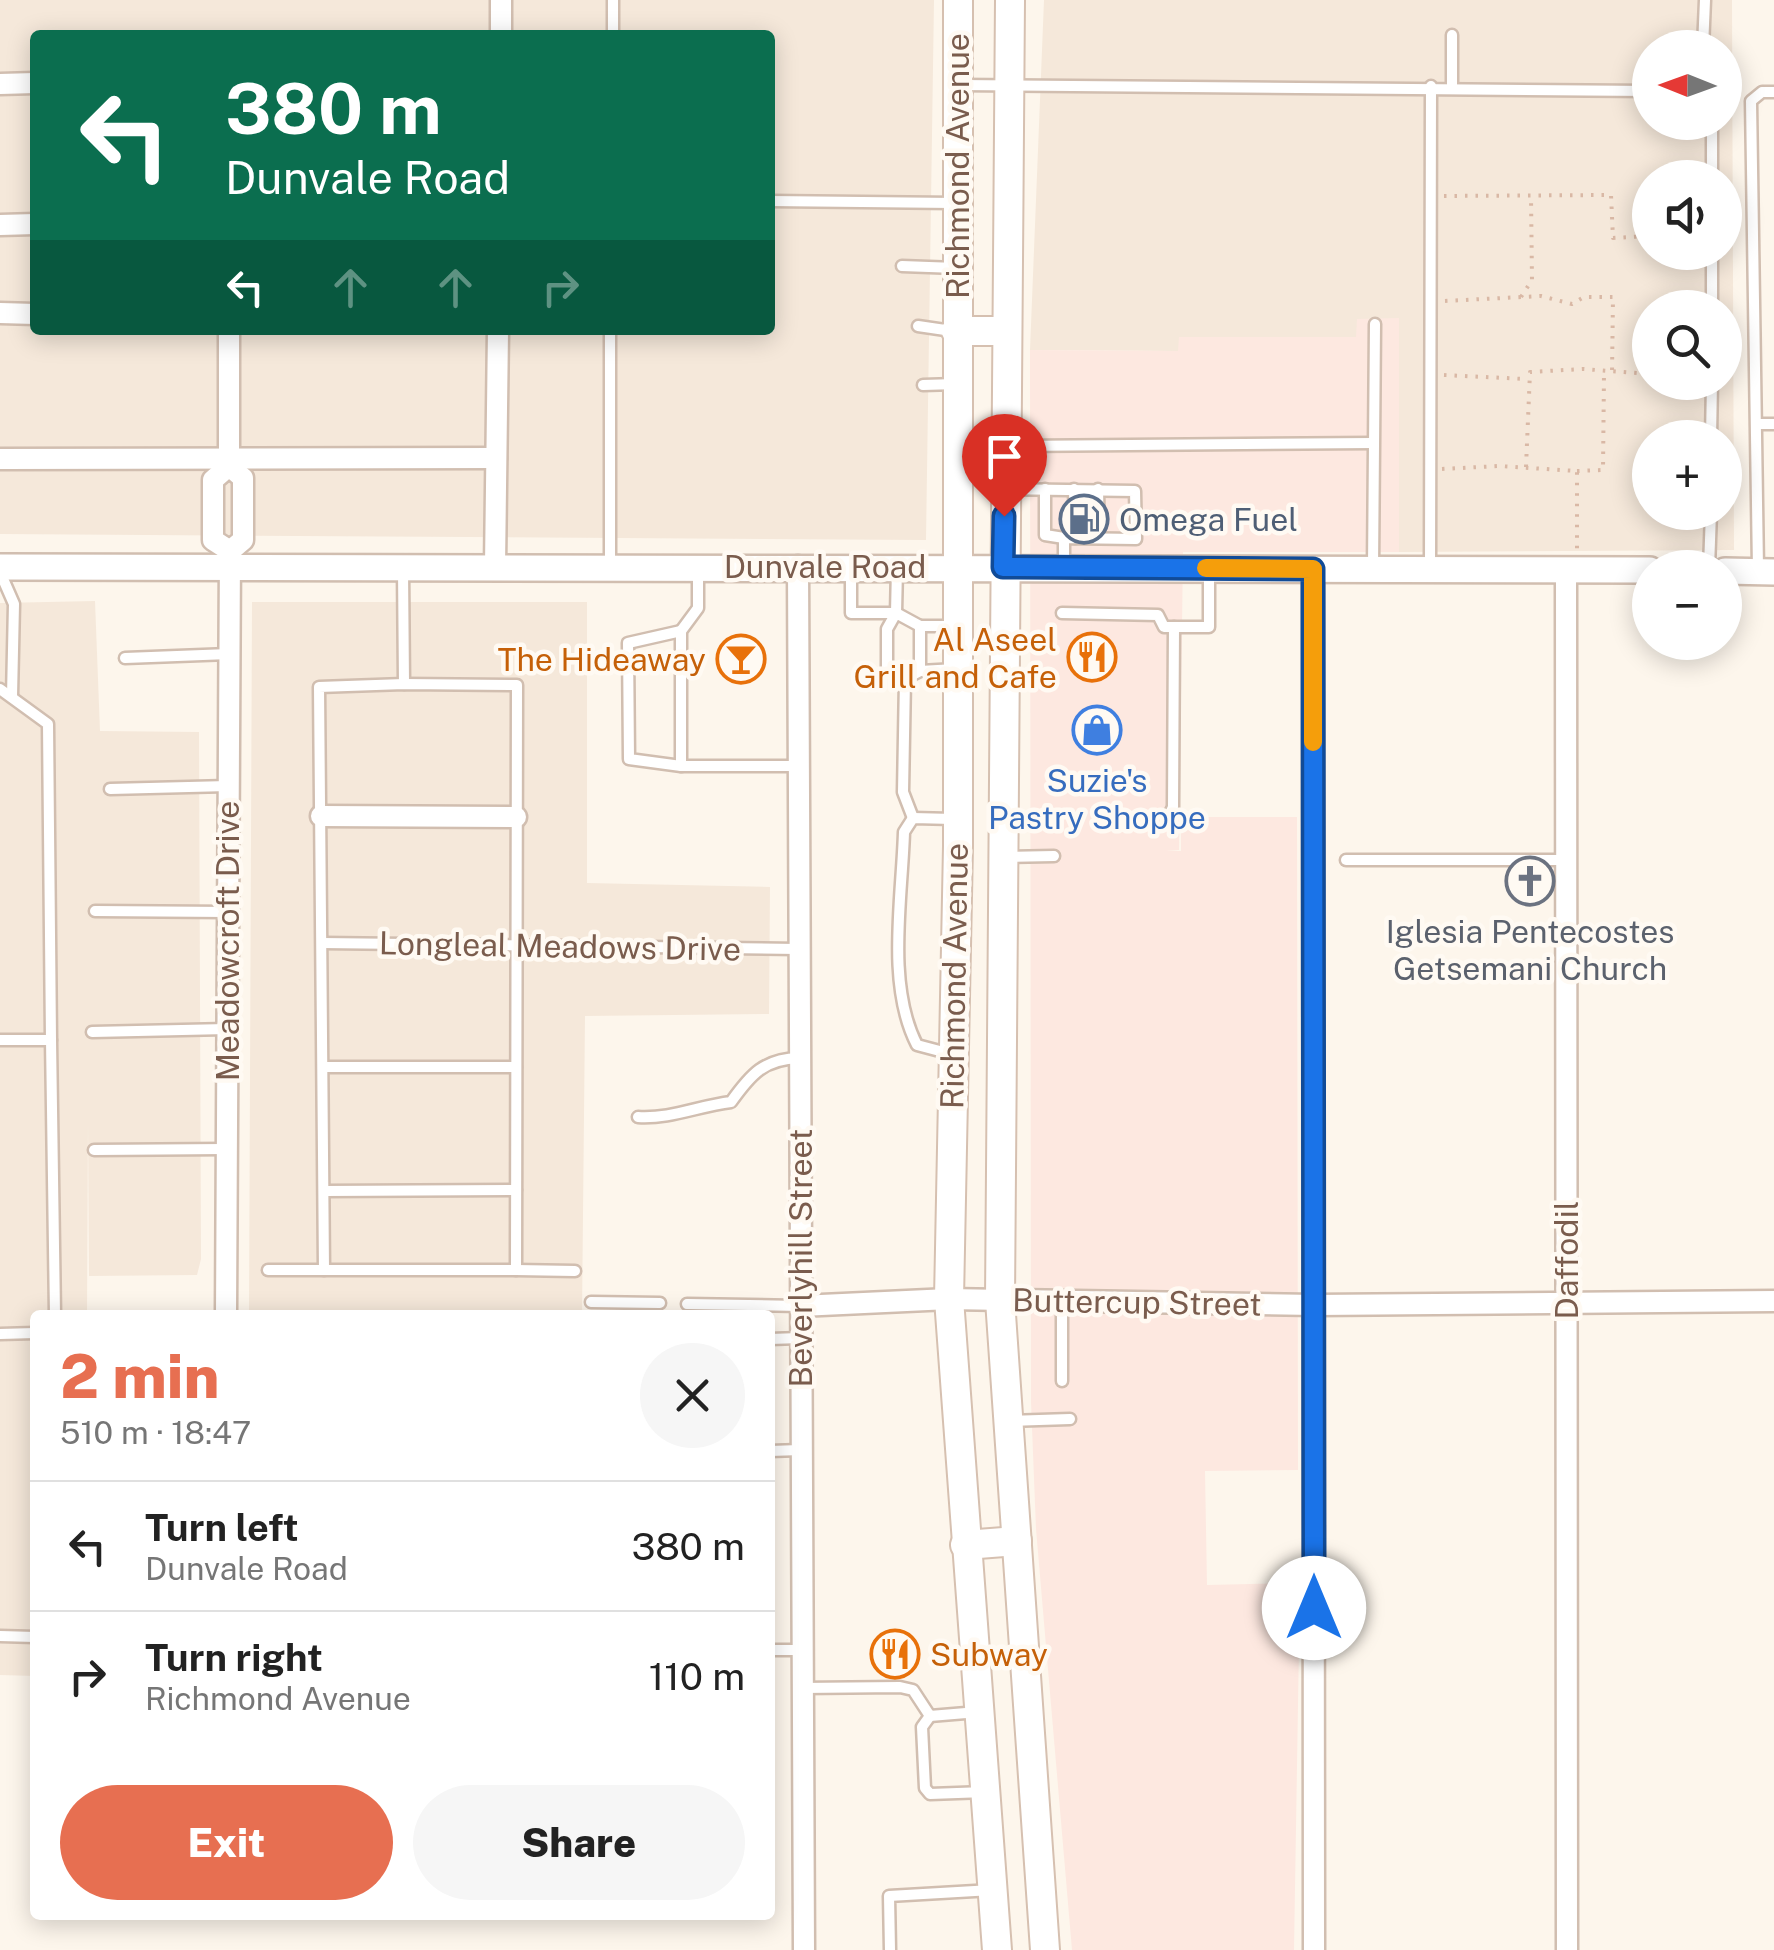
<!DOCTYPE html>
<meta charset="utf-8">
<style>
:root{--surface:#fff;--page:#f6f6f6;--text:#222;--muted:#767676;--line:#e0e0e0;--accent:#e76f51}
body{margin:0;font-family:"Public Sans",sans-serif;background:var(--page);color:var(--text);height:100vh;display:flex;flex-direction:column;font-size:38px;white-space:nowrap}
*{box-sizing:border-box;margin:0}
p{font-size:32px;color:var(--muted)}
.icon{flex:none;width:55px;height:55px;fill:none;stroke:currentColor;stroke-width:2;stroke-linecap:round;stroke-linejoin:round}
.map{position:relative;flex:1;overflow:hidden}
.sheet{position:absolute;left:30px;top:1310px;width:745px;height:610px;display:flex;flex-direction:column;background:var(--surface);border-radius:10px;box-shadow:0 5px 25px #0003}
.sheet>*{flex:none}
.hud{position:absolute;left:30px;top:30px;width:745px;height:305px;border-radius:10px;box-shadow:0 5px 25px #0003;background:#0b6e4f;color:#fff;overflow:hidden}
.needle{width:65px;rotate:271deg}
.tools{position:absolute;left:1632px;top:30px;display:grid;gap:20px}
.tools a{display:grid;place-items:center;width:110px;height:110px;border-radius:50%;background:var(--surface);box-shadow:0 5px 25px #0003;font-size:50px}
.pin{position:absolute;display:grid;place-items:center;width:85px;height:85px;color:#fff;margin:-102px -42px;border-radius:50% 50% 50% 0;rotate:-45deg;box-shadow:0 0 10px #0007}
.pin .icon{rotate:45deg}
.me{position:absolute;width:110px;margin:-55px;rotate:0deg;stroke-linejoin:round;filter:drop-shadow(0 0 8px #0008)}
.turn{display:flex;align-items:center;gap:35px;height:210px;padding:0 30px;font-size:45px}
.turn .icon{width:130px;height:130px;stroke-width:2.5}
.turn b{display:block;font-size:70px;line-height:85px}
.lanes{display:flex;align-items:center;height:95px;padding:0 30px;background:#0003;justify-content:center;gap:50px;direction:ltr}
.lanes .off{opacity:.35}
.round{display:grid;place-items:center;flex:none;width:105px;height:105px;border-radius:52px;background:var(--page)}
.head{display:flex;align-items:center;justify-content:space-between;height:170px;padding:0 30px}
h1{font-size:60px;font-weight:800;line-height:75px;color:var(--accent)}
.primary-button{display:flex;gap:20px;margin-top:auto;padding:20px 30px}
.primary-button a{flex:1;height:115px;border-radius:60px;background:var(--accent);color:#fff;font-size:40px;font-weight:800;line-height:115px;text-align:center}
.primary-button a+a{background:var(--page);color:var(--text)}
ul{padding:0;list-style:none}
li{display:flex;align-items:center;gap:30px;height:130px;padding:0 30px;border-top:2px solid var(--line)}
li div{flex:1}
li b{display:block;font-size:38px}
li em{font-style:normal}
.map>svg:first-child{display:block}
.residential{fill:#f5e8da;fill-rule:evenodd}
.commercial{fill:#fde8e0}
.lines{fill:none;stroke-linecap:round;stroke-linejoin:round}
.service-casing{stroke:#d1beb0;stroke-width:15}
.minor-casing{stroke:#d1beb0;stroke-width:25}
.tertiary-casing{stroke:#d1beb0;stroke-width:30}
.secondary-casing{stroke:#d6c0b0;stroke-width:32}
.path{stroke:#d9b8a5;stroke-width:4;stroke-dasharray:2.5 8;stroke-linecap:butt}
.service{stroke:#fff;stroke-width:10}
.minor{stroke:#fff;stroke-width:20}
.tertiary{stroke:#fff;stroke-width:25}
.secondary{stroke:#fff;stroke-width:28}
.route-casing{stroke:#114b97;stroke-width:25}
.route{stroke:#1a73e8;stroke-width:18}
.slow{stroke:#f59e0b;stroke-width:18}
.labels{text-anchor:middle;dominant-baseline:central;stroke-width:9;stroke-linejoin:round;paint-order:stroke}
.street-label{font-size:32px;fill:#7a5c4d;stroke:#fffaf3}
.service-label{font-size:32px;fill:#4e5e75;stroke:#fffaf3;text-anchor:start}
.food-label{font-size:32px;fill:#c56008;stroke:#fffaf3;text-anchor:end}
.shop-label{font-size:32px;fill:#366cbe;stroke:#fffaf3}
.worship-label{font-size:32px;fill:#5b616d;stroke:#fffaf3}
</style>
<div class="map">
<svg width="1774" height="1950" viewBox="0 0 1774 1950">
<rect width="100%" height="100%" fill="#fdf6ec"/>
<g class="residential">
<path d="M0 0H934L926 540 0 534ZM35 35H770V330H35Z"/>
<path d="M1044 0H1732L1734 550 1399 552V319L1357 337H1180L1179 351 1030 350ZM1650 48H1725V122H1650ZM1650 178H1725V252H1650ZM1650 308H1725V382H1650ZM1650 438H1725V512H1650Z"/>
<path d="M95 601 100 731 199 732 201 1259 197 1275 89 1276 88 1122 87 1315H35V1676L0 1675V603Z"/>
<path d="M252 602H587V883L770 887 769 1014 585 1016 582 1315H249Z"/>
</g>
<path class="commercial" d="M1399 318V552H1183L1179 850 1166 851H1181V817H1297L1298 1470 1205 1471 1207 1585 1300 1583 1294 1950H1072L1036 1529 1031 1402 1030 350 1178 351 1179 337H1356L1357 319Z"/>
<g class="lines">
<g class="service-casing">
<g id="service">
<path d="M613 35V0"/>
<path d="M1703 48 1705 0"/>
<path d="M959 85 1650 91"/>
<path d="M1452 87V35"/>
<path d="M1712 178V122"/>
<path d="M770 201 954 203"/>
<path d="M902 266 956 268"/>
<path d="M1712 308V252"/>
<path d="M918 326 952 331"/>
<path d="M923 385 956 384"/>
<path d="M1757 424H1774"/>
<path d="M1711 438 1712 382"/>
<path d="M1011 446 1373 443"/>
<path d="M1006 489 1135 491 1136 539 1064 538V567"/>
<path d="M1045 489V535L1064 538"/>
<path d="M1074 489 1075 538"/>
<path d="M1098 489 1099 538"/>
<path d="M610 566V330"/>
<path d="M1373 568 1375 324"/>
<path d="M1430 568 1431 86"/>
<path d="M1709 568 1711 512"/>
<path d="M1758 569 1751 101 1762 92H1774"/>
<path d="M403 570 404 684"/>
<path d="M698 570V608L681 631V766H798"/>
<path d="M851 571V613H896L897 568"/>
<path d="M0 572 14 604 12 696"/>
<path d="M1062 613 1158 615 1164 627H1209V569"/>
<path d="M920 626H954"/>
<path d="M681 631 628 643 629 759 681 766"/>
<path d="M125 658 229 654"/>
<path d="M905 679 887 668V629L896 613 920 626V671"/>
<path d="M404 684 517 685 516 1270H324L319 687Z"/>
<path d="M0 689 48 724 51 1040"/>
<path d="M110 789 228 786"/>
<path d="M913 818 903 792 905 679 920 671 956 669"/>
<path d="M1167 820 1173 807 1174 627"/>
<path d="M1005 857 1054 856"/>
<path d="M1346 860H1565"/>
<path d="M95 911 228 912"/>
<path d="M322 943 798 949"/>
<path d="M92 1032 227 1029"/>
<path d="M0 1040H51L55 1315"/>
<path d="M951 1054 917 1045C886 985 902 899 904 832L913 818 953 819"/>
<path d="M323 1067H516"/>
<path d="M638 1117C671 1119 698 1106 731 1102 751 1074 764 1059 799 1058"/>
<path d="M94 1150 225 1149"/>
<path d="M324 1191 516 1190"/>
<path d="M268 1270H324"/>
<path d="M516 1270 575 1271"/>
<path d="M591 1302 660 1303"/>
<path d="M687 1304 800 1306"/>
<path d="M0 1334 35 1333"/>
<path d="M770 1339 800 1338"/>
<path d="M1062 1381V1302"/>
<path d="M1011 1421 1070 1419"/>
<path d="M770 1451 800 1450"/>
<path d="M0 1636 35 1637"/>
<path d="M770 1650H800"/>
<path d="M801 1688 900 1687 913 1690 930 1716 978 1712"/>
<path d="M930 1716 922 1727 925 1788 930 1794 985 1792"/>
<path d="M890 1950 889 1896 992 1890"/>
</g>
</g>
<g class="minor-casing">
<g id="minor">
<path d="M501 35V0"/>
<path d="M0 84 35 83"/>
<path d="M0 225 35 224"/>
<path d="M0 313 35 314"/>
<path d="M229 330V466L213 480V540L230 551"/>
<path d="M0 459 496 458"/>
<path d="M495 566 498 330"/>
<path d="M798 566 804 1950"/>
<path d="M1313 569 1314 1950"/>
<path d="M1566 570 1567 1950"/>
<path d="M321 816 516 817"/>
<path d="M800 1306 949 1299 1315 1305 1774 1301"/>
<path d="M226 1315 230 551 243 540V478L229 466"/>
</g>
</g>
<g class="tertiary-casing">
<g id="tertiary">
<path d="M0 567 1650 570"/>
<path d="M1725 571 1774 572"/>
</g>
</g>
<g class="secondary-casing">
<g id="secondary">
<path d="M958 0V846L949 1299 997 1950"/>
<path d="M1010 0 1000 1300 1045 1950"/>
<path d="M956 331H1006"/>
<path d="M965 1545 1017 1541"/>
</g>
</g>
<g class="path">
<path d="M1444 196 1611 195 1613 238 1650 236"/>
<path d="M1521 297 1532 280 1531 196"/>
<path d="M1445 301 1541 296 1572 304 1584 297H1613L1612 374"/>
<path d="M1444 375 1525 379"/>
<path d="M1526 467 1530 372 1583 369 1650 374"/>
<path d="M1442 469 1499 466 1577 471V550"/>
<path d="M1577 471 1603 470 1604 373"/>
</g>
<use href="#service" class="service"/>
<use href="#minor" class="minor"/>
<use href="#tertiary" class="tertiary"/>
<use href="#secondary" class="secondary"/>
</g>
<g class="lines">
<g class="route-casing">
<path id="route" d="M1004 516 1003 567 1313 569 1314 1608"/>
</g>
<use href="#route" class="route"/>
<path class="slow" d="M1206 568 1313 569V742"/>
</g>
<defs>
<g id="fuel-ring" transform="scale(2.5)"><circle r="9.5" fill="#fffaf3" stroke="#5c6f8a" stroke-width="1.5"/><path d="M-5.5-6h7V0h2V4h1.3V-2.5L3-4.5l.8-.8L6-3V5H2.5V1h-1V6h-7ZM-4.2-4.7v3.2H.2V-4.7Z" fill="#5c6f8a"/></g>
<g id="restaurant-ring" transform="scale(2.5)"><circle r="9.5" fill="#fffaf3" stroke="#e8710a" stroke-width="1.5"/><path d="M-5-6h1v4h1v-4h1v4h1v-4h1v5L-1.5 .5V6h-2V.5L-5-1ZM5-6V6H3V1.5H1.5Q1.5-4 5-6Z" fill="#e8710a"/></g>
<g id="bar-ring" transform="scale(2.5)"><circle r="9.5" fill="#fffaf3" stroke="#e8710a" stroke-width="1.5"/><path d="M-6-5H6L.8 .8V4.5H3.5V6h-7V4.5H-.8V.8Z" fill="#e8710a"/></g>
<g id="shop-ring" transform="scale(2.5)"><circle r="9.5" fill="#fffaf3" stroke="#3f7fe0" stroke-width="1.5"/><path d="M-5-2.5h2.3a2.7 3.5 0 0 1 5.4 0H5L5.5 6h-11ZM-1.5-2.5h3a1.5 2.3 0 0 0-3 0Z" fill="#3f7fe0"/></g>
<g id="church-ring" transform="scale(2.5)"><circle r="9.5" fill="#fffaf3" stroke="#6b7280" stroke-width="1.5"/><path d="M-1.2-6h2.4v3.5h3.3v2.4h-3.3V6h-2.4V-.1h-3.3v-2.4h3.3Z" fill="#6b7280"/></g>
</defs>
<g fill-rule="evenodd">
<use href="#fuel-ring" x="1084" y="519"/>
<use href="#restaurant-ring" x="1092" y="657"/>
<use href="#bar-ring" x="741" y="659"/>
<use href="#shop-ring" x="1097" y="730"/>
<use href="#church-ring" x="1530" y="881"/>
<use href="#restaurant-ring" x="895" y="1654"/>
</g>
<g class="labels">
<g class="street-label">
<text transform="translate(957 166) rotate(-90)">Richmond Avenue</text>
<text x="825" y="566">Dunvale Road</text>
<text transform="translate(227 941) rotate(-90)">Meadowcroft Drive</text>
<text transform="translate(560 946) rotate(1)">Longleal Meadows Drive</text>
<text transform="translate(954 976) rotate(-89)">Richmond Avenue</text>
<text transform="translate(800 1258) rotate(-90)">Beverlyhill Street</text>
<text transform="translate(1566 1260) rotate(-90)">Daffodil</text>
<text transform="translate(1137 1302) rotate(1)">Buttercup Street</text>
</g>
<g class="service-label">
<text x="1119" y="519">Omega Fuel</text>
</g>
<g class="food-label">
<text x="1057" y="639">Al Aseel<tspan x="1057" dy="37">Grill and Cafe</tspan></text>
<text x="706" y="659">The Hideaway</text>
<text x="930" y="1654" text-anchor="start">Subway</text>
</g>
<g class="shop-label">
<text x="1097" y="780">Suzie's<tspan x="1097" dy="37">Pastry Shoppe</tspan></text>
</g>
<g class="worship-label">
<text x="1530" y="931">Iglesia Pentecostes<tspan x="1530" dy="37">Getsemani Church</tspan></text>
</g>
</g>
</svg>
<div class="tools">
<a><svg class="needle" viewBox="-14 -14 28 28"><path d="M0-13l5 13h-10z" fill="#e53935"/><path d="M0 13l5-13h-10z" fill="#767676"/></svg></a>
<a><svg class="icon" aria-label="sound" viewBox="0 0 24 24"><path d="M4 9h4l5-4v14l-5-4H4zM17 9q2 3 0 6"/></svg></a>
<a><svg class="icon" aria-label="search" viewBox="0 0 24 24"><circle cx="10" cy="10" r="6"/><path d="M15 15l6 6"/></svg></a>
<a>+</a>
<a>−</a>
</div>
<div class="pin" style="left:1004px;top:516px;background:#d93025"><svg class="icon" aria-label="arrive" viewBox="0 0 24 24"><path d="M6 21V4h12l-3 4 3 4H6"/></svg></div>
<svg class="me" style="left:1314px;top:1608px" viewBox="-20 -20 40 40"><circle r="19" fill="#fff"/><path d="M0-13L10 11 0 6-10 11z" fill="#1a73e8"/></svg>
<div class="hud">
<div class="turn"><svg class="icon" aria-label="left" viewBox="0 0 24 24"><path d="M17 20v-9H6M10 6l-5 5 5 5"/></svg><div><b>380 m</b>Dunvale Road</div></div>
<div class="lanes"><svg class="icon" aria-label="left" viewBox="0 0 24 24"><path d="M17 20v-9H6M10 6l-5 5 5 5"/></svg><svg class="icon off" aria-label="ahead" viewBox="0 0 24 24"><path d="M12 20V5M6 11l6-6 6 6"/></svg><svg class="icon off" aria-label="ahead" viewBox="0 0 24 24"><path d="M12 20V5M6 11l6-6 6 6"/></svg><svg class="icon off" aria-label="right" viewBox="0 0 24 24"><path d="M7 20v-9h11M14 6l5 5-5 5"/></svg></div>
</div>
<section class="sheet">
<div class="head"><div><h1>2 min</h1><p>510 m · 18:47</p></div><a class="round"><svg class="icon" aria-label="close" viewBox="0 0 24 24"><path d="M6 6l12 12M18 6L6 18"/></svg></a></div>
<ul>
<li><svg class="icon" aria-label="left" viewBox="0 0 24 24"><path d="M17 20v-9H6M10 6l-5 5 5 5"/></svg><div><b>Turn left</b><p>Dunvale Road</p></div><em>380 m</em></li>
<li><svg class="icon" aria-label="right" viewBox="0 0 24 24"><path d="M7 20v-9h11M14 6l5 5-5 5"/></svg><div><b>Turn right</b><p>Richmond Avenue</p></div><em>110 m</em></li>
</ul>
<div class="primary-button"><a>Exit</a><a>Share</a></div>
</section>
</div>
